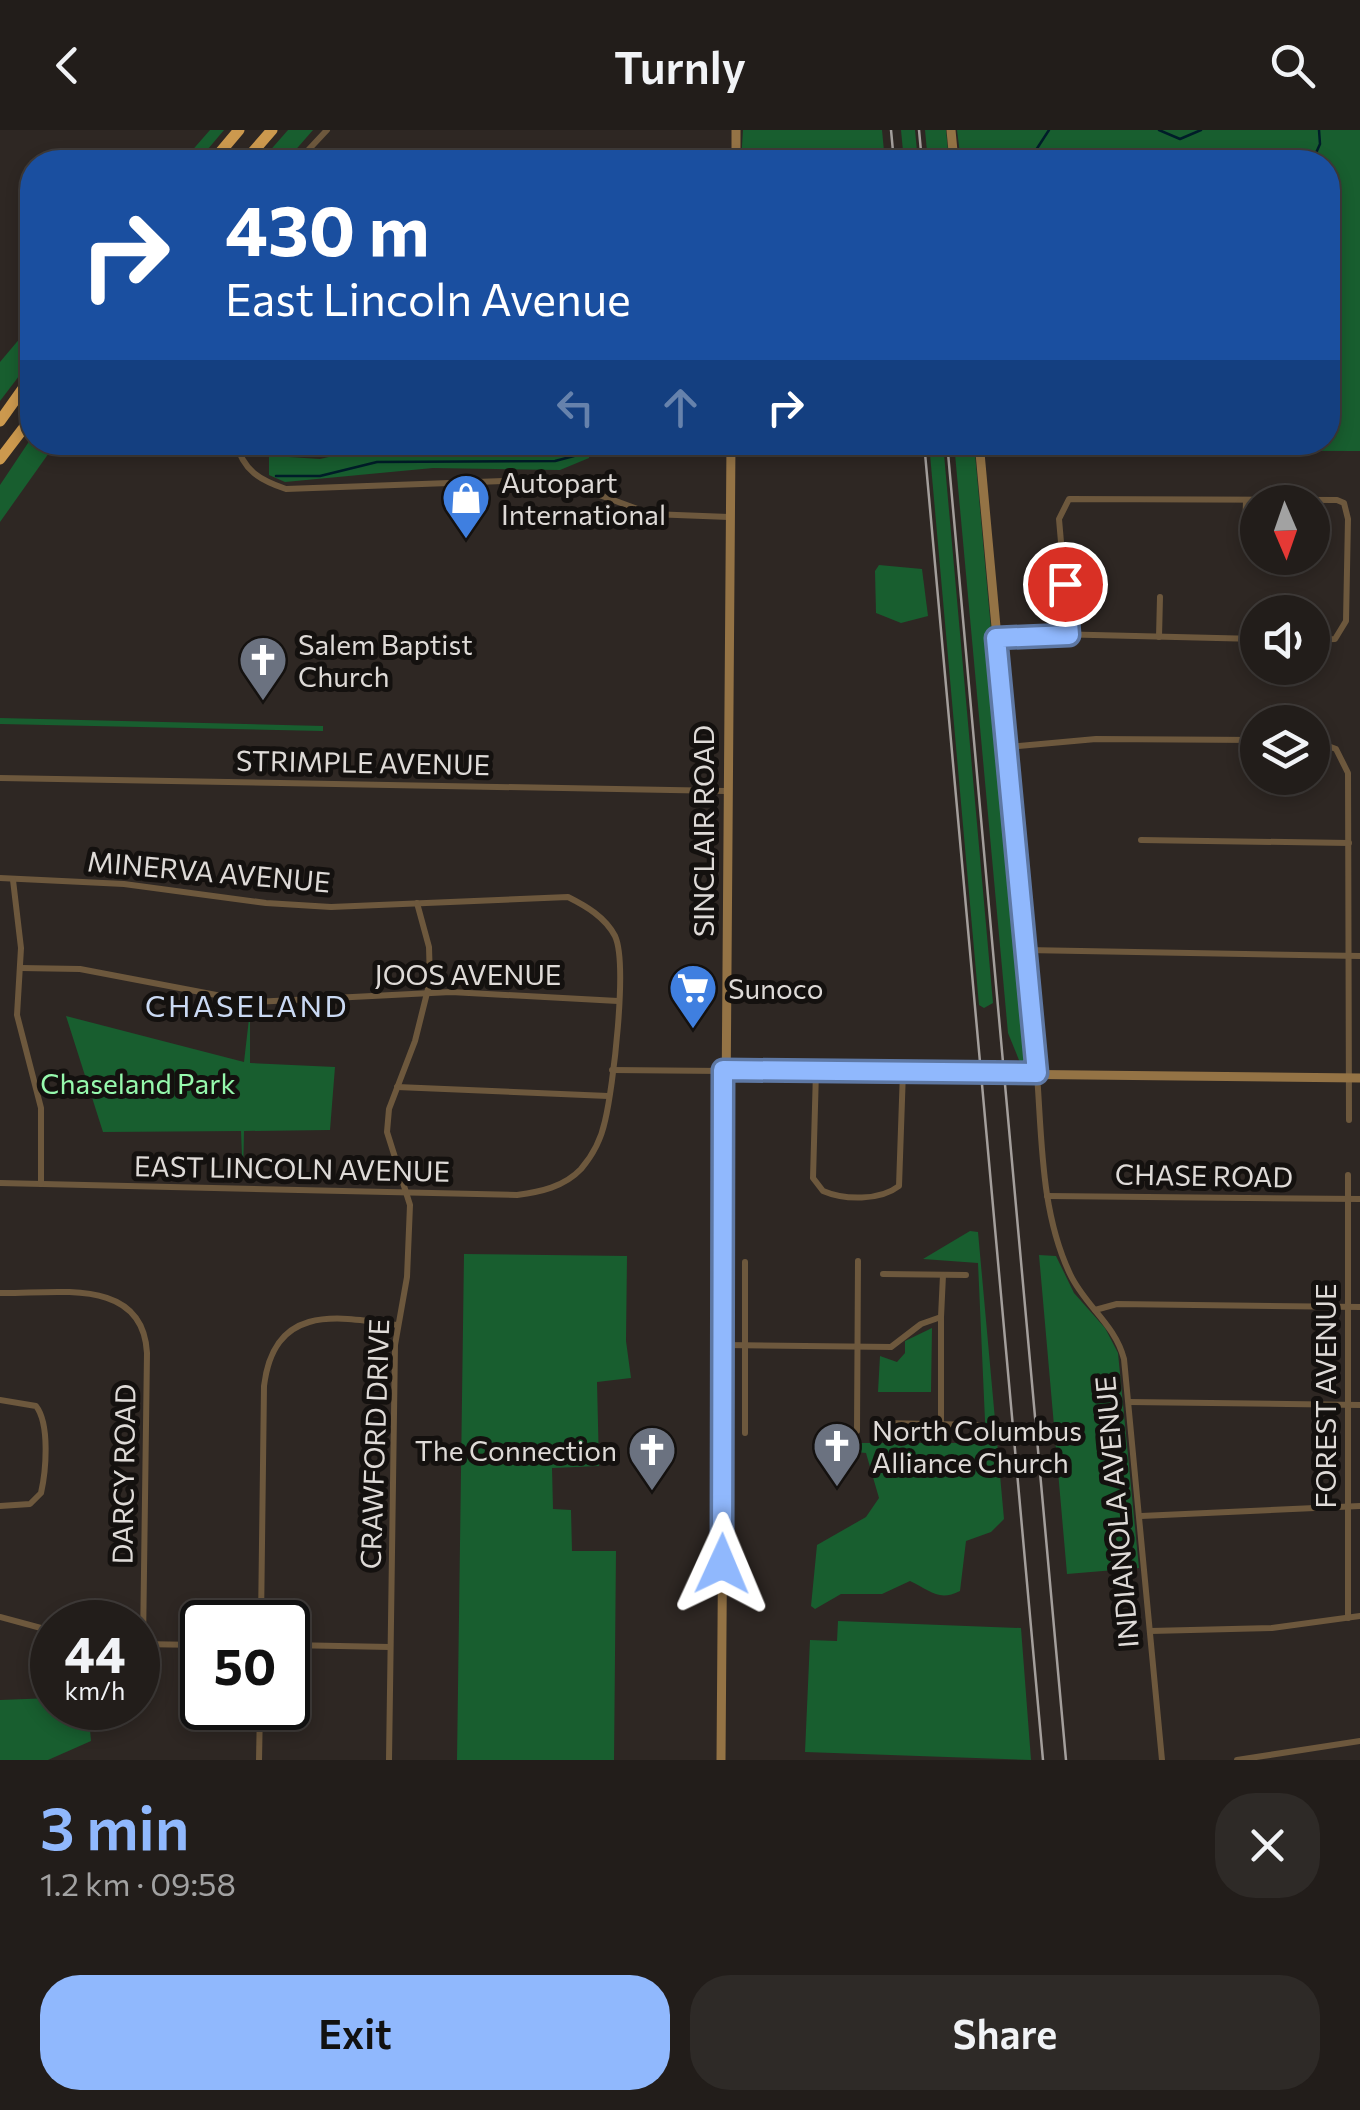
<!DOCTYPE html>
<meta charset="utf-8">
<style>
:root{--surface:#221d1a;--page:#2e2a27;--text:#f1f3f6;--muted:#a2a2a2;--line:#3f3b39;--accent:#90b8fd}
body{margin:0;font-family:Commissioner,sans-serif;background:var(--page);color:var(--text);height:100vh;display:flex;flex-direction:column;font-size:38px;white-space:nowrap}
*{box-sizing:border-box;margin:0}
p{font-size:32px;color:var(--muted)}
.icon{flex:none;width:55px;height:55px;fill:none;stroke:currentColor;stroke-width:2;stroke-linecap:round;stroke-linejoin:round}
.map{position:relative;height:1630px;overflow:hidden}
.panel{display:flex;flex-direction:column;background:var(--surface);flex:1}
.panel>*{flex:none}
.guide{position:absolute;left:20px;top:20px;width:1320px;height:305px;border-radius:40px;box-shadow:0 5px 15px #0003,0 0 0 2px var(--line);background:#1a4fa0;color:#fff;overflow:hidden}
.needle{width:65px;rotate:178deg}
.buttons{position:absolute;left:1240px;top:355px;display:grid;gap:20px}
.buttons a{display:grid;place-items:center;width:90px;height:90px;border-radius:50%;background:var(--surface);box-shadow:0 5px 15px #0003,0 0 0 2px var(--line);font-size:50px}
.speed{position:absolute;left:30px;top:1470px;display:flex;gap:20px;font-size:50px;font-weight:700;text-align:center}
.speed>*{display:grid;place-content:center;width:130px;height:130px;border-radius:50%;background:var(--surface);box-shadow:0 5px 15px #0003,0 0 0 2px var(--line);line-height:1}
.speed small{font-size:25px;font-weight:400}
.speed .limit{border:5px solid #111;border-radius:15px;background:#fff;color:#111}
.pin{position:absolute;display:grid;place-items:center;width:85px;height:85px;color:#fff;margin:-42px;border:5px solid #fff;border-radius:50%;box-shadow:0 2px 10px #0007}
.me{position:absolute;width:110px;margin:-55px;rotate:1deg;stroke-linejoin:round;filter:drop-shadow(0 0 8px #0008)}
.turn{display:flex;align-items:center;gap:35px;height:210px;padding:0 40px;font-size:45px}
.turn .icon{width:130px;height:130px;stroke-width:2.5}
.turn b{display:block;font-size:70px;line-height:85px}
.lanes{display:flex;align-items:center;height:95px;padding:0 40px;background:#0003;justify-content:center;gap:50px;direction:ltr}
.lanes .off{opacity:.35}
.round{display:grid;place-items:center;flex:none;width:105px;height:105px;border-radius:40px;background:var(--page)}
.head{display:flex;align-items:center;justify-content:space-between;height:170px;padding:0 40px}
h1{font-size:60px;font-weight:600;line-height:75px;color:var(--accent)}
.primary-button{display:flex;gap:20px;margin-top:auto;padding:20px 40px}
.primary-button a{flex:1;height:115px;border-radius:40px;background:var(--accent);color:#111;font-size:40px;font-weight:600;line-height:115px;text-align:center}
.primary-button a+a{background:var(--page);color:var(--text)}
header{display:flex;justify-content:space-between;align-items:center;height:130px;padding:0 40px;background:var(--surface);font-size:45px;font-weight:600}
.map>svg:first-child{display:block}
.green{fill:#185e2f}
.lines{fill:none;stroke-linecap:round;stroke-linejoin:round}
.stream{stroke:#001d29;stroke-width:2.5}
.street{stroke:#6d583d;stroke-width:6}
.secondary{stroke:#947345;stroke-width:9}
.highway{stroke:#cc994e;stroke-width:11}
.rail{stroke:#a49f9c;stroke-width:2.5}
.route-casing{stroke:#5e78a4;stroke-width:25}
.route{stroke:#90b8fd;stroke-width:18}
.labels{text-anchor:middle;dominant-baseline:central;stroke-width:10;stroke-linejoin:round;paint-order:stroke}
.poi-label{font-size:28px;fill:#dedad7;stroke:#14110f;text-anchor:start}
.street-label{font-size:28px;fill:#dedad7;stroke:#14110f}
.park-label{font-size:28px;fill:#96f9ad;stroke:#14110f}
.neighbourhood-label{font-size:30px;letter-spacing:2.5px;fill:#cad9f3;stroke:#14110f}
</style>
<header><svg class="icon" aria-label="back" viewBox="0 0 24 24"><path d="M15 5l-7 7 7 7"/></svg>Turnly<svg class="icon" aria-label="search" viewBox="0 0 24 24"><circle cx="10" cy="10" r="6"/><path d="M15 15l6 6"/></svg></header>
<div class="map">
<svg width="1360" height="1630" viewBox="0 0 1360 1630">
<rect width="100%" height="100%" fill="#2e2723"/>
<g class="green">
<path d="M210 0H224L197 32H182Z"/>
<path d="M288 0H313L285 32H260Z"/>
<path d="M743 0H882L885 32H741Z"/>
<path d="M901 0H915L918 32H904Z"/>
<path d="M925 0H946L949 32H928Z"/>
<path d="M957 0H1360V321L990 320 989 313 1328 312V32H961Z"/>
<path d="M32 194V229L0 271V232Z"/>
<path d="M32 307V312L56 313 0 392V355Z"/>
<path d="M393 312 591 313 589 328 560 340 433 338 285 352 269 345V327L274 326 320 329Z"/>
<path d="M929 313H943L993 873 984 878 979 875Z"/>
<path d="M954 313H974L1023 850 1028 926 1021 935 1008 903Z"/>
<path d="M879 435 922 439 928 486 901 493 876 483 875 441Z"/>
<path d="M0 588 323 596V601L0 594Z"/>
<path d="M250 880V933L335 937 330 1000 244 1001 243 1051 241 1001 103 1002 66 886 244 932Z"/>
<path d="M970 1101 978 1102 1004 1389 991 1402 966 1411 960 1461C938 1472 930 1460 910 1451L882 1464H841L815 1479 811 1476 817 1415 866 1387 879 1368 866 1323 825 1319 826 1313H986L978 1133 923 1129Z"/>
<path d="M464 1124 627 1126 626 1211 631 1248 597 1252 599 1336 552 1338 553 1379 571 1380 572 1421H616L614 1630H457Z"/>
<path d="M1039 1125 1056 1126 1074 1163 1105 1198 1118 1223 1139 1438 1067 1444Z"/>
<path d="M932 1198 931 1262H878L880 1226 897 1232 905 1223V1211Z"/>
<path d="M838 1491 1021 1498 1031 1630 805 1622 810 1510 837 1511Z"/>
<path d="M52 1568V1578H88L91 1611 48 1630H0V1570Z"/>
</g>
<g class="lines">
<g class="stream">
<path d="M1159 0 1180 9 1201 0"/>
<path d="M970 24 1036 20 1049 0"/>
<path d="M865 32 869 30"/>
<path d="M1312 32 1320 14 1319 0"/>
<path d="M276 346H320L377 332 555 331 574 326 580 312"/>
</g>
<g class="street">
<path d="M297 32 327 0"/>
<path d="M236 312C243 341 260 350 286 359L556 349 651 384 729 387"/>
<path d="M1245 405 1246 370"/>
<path d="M1069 505 1059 389 1069 369 1337 370 1344 373 1348 389 1346 491 1335 509 1312 510"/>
<path d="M1159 507 1160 467"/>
<path d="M997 508 1053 504 1258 509"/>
<path d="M1312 610 1336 619 1348 643 1349 990"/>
<path d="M1007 617 1096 609 1258 610"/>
<path d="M0 648 725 661"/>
<path d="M1141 710 1349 713"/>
<path d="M0 748 124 754 266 773 331 777 568 767C586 776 605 787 615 806 628 834 613 958 605 991 601 1010 593 1025 581 1039 564 1057 540 1062 517 1065L0 1053"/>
<path d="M13 750 21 818 17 885 41 978V1054"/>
<path d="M1026 820 1360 826"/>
<path d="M21 838 80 839 253 872 451 862 618 871"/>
<path d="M612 940 723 941"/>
<path d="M816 941 813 1048 823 1061C844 1070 880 1071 899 1056L903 941"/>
<path d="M1037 944C1042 1011 1041 1083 1070 1144 1085 1176 1115 1194 1124 1229L1162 1630"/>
<path d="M397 957 608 966"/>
<path d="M1047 1066 1360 1069"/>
<path d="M883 1144 966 1145"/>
<path d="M0 1163C56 1164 143 1146 147 1223L143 1514"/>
<path d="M1095 1180 1117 1174 1360 1177"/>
<path d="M941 1187V1294"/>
<path d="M724 1215 891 1217 921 1194 941 1187 943 1145"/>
<path d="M0 1270 36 1276C50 1294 46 1341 41 1363L30 1374 0 1376"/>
<path d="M1129 1272 1360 1275"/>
<path d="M883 1293 980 1295"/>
<path d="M857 1301 858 1131"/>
<path d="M745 1303V1132"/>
<path d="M1141 1386 1360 1376"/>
<path d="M0 1487 52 1501"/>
<path d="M1348 1488V1045"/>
<path d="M261 1492 264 1256C274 1174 336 1186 397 1195"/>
<path d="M1150 1501 1272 1498 1360 1486"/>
<path d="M138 1514 202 1515"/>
<path d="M288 1515 390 1517"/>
<path d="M259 1630 260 1578"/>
<path d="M389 1630 395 1215 407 1147 410 1075 387 1002 389 979 415 911 430 851 429 817 417 773"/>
<path d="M1237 1630 1360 1611"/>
</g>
<g class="secondary">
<path d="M951 0 954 32"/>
<path d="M736 32V0"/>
<path d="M979 312 1037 943"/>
<path d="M723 941 1360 948"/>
<path d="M721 1630 731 312"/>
</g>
<g class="highway">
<path d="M212 32 239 0"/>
<path d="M244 32 272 0"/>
<path d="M0 291 32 246"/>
<path d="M0 329 32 287"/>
</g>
<g class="rail">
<path d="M891 0 894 32"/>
<path d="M919 0 922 32"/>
<path d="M924 312 1043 1630"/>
<path d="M947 312 1066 1630"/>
</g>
</g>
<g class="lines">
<g class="route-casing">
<path id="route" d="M722 1434 723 940 1037 943 996 508 1069 505 1065 454"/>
</g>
<use href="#route" class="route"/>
</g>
<defs>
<g id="shop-pin" transform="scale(2.5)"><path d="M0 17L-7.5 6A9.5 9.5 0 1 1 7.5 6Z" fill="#3f7fe0" stroke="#14110f"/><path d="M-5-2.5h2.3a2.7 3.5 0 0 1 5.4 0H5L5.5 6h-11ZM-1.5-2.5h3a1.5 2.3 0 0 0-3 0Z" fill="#fff"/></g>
<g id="church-pin" transform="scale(2.5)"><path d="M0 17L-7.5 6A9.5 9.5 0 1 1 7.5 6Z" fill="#6b7280" stroke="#14110f"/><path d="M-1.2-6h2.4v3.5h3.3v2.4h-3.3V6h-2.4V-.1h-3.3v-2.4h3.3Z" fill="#fff"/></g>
<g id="supermarket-pin" transform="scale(2.5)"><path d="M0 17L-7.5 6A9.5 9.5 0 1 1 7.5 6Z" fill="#3f7fe0" stroke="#14110f"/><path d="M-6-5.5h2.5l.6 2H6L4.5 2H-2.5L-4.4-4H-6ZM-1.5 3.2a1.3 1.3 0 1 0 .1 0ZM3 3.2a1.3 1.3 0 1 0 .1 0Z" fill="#fff"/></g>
</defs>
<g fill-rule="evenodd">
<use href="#shop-pin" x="466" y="368"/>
<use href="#church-pin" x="263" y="530"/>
<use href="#supermarket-pin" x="693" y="858"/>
<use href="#church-pin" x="837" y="1316"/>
<use href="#church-pin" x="652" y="1320"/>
</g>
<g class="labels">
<g class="poi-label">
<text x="501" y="352">Autopart<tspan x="501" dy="32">International</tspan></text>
<text x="298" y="514">Salem Baptist<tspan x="298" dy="32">Church</tspan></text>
<text x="728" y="858">Sunoco</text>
<text x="872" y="1300">North Columbus<tspan x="872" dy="32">Alliance Church</tspan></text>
<text x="617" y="1320" text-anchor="end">The Connection</text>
</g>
<g class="street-label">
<text transform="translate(363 632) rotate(1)">STRIMPLE AVENUE</text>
<text transform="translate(703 701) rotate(-90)">SINCLAIR ROAD</text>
<text transform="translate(209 741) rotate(5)">MINERVA AVENUE</text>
<text x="468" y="844">JOOS AVENUE</text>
<text transform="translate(292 1038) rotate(1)">EAST LINCOLN AVENUE</text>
<text transform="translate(1204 1045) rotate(1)">CHASE ROAD</text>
<text transform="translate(1325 1266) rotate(-90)">FOREST AVENUE</text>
<text transform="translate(374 1314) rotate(-88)">CRAWFORD DRIVE</text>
<text transform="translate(123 1344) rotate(-89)">DARCY ROAD</text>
<text transform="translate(1116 1382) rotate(-95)">INDIANOLA AVENUE</text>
</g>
<g class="park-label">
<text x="138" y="953">Chaseland Park</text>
</g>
<g class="neighbourhood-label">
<text x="247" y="874">CHASELAND</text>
</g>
</g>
</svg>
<div class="buttons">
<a><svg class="needle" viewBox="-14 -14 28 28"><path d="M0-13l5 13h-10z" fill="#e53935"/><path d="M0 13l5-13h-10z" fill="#a2a2a2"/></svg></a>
<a><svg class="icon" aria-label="sound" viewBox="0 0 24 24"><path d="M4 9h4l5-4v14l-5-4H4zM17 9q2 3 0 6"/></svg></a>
<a><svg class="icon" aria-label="layers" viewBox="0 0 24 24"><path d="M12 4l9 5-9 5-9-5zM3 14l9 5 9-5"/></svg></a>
</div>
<div class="speed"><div>44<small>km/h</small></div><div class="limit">50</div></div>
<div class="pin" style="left:1065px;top:454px;background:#d93025"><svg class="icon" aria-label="arrive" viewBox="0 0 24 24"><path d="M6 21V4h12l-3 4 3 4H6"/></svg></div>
<svg class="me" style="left:722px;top:1434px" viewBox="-20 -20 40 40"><path d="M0-17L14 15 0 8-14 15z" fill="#90b8fd" stroke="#fff" stroke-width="4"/></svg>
<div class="guide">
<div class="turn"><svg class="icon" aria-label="right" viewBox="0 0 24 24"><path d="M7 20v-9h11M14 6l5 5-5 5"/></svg><div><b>430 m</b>East Lincoln Avenue</div></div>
<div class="lanes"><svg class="icon off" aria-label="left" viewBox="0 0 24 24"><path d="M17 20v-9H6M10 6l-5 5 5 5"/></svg><svg class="icon off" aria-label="ahead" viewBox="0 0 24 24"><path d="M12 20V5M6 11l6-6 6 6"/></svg><svg class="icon" aria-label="right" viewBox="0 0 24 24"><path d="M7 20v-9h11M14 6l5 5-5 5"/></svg></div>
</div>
</div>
<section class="panel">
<div class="head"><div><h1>3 min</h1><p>1.2 km · 09:58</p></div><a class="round"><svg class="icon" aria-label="close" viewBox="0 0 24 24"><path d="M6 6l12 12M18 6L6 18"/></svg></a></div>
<div class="primary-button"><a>Exit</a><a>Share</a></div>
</section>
